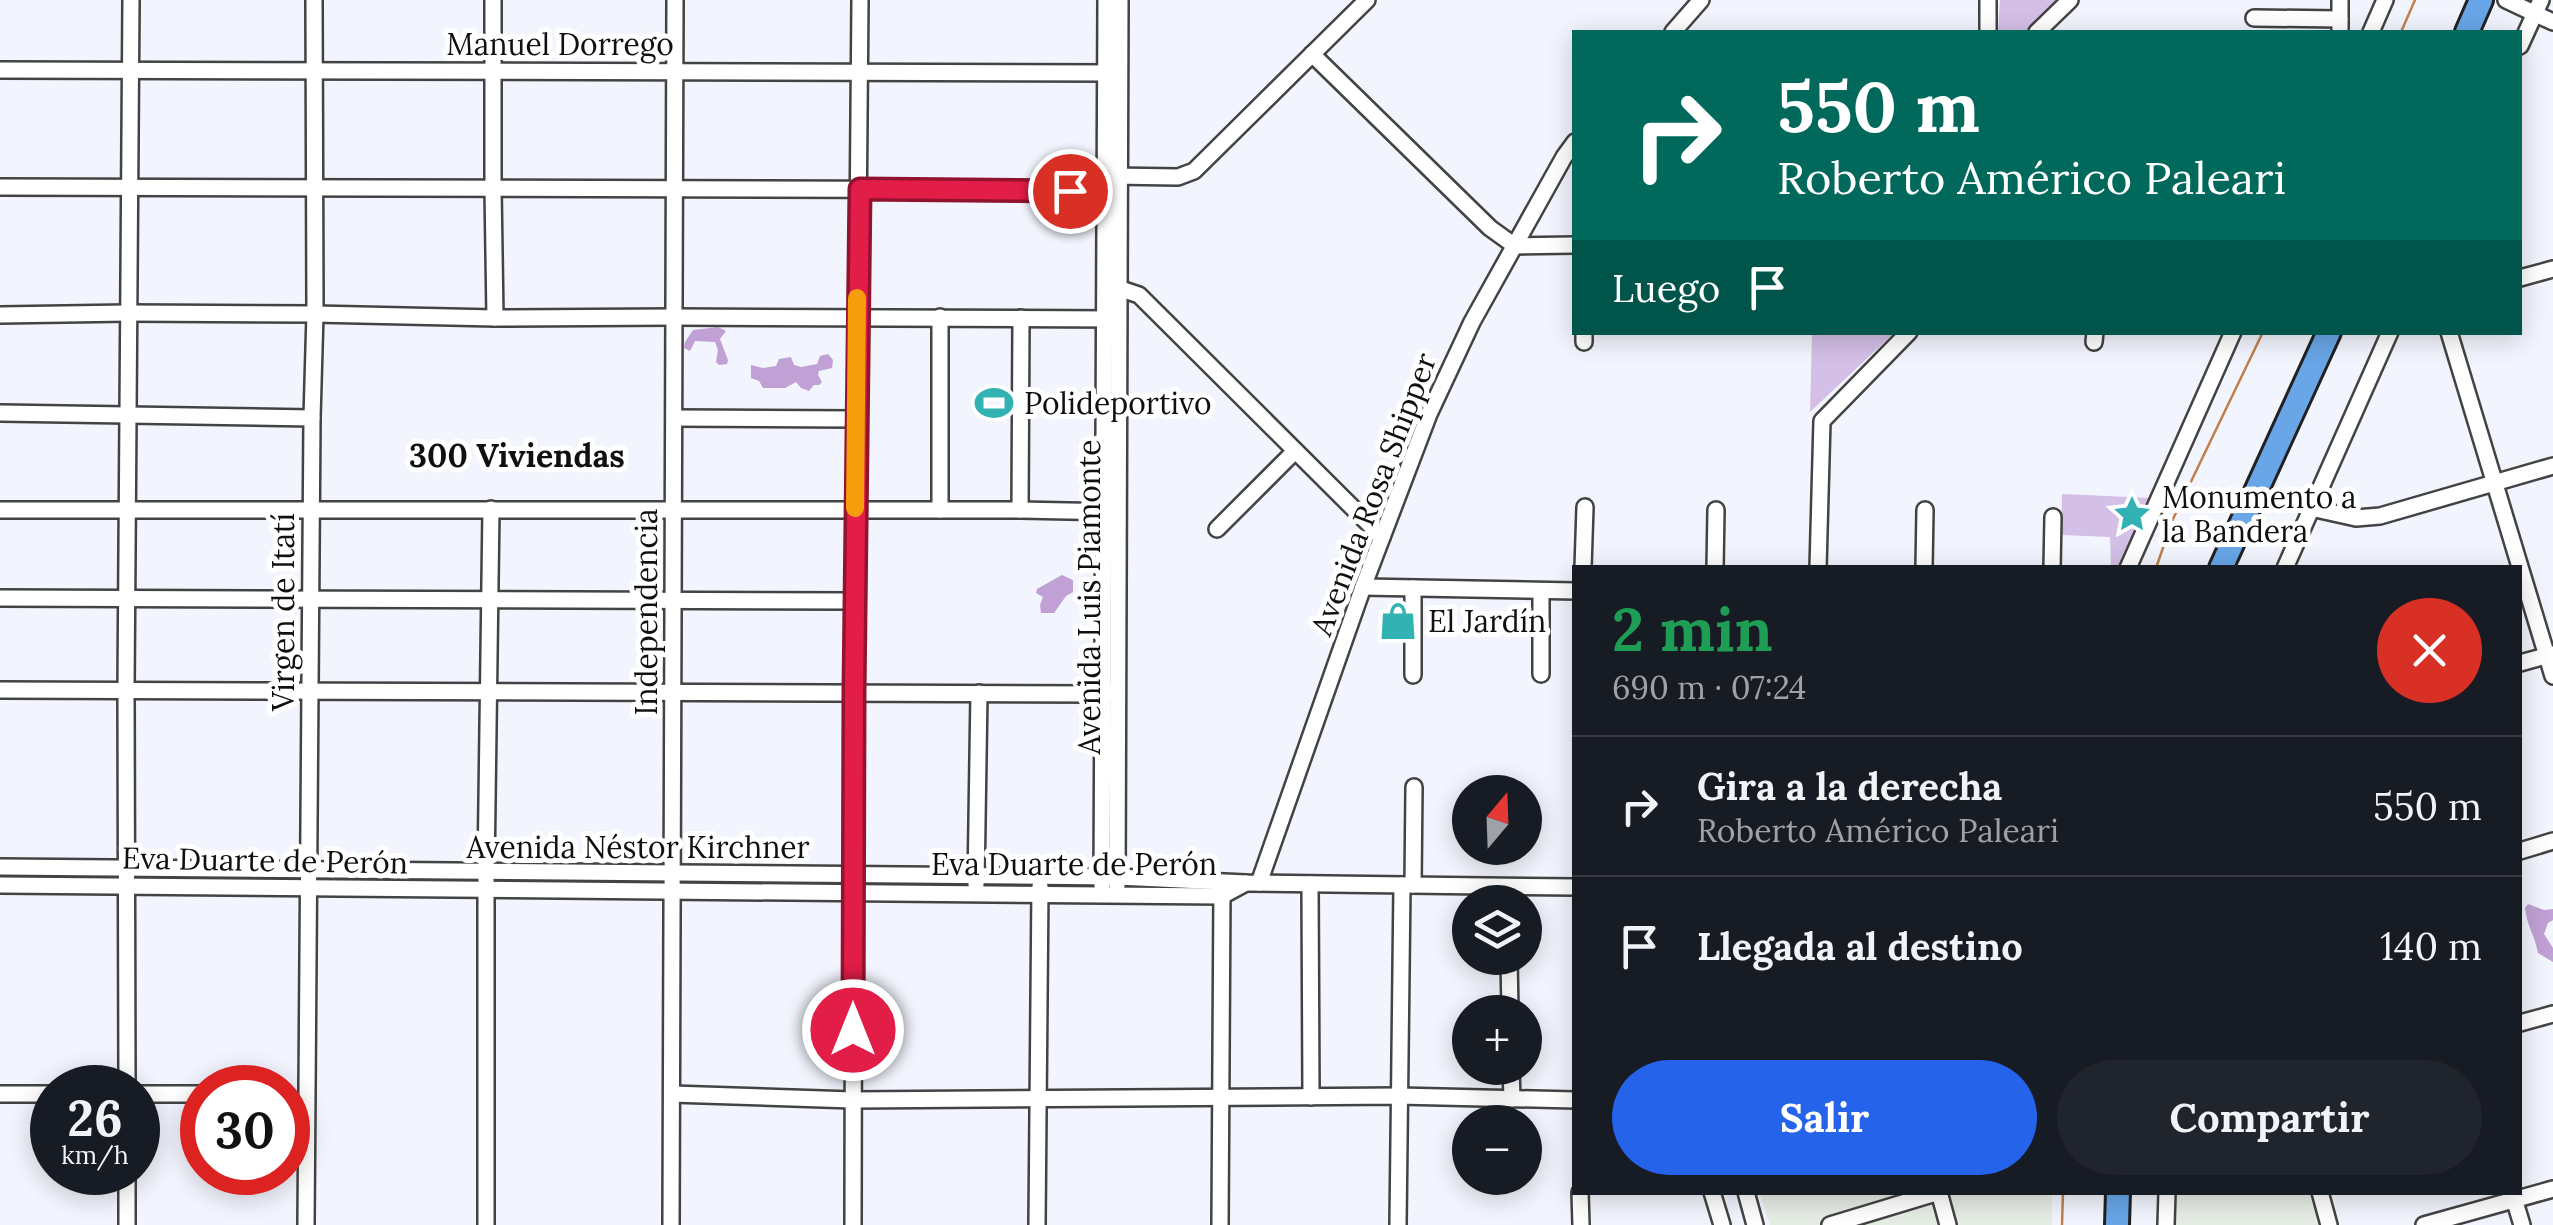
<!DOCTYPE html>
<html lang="es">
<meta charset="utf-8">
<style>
:root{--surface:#171b24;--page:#20242c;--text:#f1f3f6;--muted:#9ea1a6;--line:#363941;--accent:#2563eb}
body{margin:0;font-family:Lora,serif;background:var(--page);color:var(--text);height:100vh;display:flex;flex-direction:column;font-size:38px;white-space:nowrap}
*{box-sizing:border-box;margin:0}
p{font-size:32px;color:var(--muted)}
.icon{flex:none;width:55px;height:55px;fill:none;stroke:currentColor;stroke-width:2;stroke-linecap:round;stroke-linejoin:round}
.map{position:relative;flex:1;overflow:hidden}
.panel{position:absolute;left:1572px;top:565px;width:950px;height:630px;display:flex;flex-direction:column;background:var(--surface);border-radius:0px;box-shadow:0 5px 25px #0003}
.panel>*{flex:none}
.hud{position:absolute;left:1572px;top:30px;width:950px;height:305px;border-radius:0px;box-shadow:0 5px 25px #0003;background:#00695c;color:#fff;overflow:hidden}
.needle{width:65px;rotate:19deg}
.buttons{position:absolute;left:1452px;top:775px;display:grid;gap:20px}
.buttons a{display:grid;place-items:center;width:90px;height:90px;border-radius:50%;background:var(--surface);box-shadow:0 5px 25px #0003;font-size:50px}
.speed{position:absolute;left:30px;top:1065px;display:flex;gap:20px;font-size:50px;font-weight:700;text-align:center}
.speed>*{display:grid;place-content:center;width:130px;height:130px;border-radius:50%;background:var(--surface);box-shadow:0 5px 25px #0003;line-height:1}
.speed small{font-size:25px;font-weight:400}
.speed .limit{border:15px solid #d22;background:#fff;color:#111}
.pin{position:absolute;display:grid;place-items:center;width:85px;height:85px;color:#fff;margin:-42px;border:5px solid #fff;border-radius:50%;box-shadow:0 2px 10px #0007}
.me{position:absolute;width:110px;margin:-55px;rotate:0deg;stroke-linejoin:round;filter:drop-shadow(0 0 8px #0008)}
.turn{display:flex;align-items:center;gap:35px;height:210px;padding:0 40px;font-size:45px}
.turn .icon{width:130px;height:130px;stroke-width:2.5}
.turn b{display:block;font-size:70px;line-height:85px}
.then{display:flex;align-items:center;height:95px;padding:0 40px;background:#0003;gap:20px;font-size:38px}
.round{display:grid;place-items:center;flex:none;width:105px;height:105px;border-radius:52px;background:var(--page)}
.overview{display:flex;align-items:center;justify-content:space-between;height:170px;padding:0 40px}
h1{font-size:60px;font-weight:800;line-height:75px;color:#1e9e55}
.primary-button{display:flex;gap:20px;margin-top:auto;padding:20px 40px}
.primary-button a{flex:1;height:115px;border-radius:60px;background:var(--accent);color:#fff;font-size:40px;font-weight:800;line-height:115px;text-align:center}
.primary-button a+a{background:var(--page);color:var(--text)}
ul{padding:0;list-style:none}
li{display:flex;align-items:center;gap:30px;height:140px;padding:0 40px;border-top:2px solid var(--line)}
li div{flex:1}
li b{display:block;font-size:38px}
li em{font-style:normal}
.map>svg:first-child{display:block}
.industrial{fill:#e6ede5}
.green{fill:#d4bfe6}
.forest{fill:#c0a0d5}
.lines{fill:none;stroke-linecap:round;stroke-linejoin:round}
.stream{stroke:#c1804a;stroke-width:2.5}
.minor-casing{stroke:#434343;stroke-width:20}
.highway-casing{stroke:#212121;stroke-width:28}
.minor{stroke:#fff;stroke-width:15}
.highway{stroke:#68a6e7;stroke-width:22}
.route-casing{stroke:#92132f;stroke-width:25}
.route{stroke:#e11d48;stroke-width:18}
.slow{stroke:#f59e0b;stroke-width:18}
.labels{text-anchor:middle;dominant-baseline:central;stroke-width:10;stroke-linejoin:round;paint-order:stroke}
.street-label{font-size:30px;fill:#101010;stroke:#fff}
.poi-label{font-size:30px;fill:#101010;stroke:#fff;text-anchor:start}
.neighbourhood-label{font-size:32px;font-weight:bold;fill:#101010;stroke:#fff}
</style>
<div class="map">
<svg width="2553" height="1225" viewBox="0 0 2553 1225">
<rect width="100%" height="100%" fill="#f3f5fe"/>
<g class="industrial">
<path d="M2172 1192 2315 1193 2325 1225H2171Z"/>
<path d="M1760 1193H2052V1225H1770Z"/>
</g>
<g class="green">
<path d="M2000 0H2061L2027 32H1998Z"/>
<path d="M1812 333V332L1894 333 1810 412Z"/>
<path d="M2062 494 2152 498 2123 567H2111L2110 537 2061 535Z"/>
</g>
<g class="forest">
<path d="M718 327 726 331 720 339 728 360 727 364 719 365 716 362 718 350 715 342 695 341 690 351 684 348 685 342 693 330Z"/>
<path d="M828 354 833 360 832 368 819 371 818 375 822 382 819 385H814L809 391 801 388 796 382 785 388H763L759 381 751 378V365L763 368 776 366 779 359 791 357 794 365 801 367 817 364 820 356Z"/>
<path d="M1062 575 1073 580V592L1066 596 1054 613H1041L1040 605 1043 597 1036 593 1037 589Z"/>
<path d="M2528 904 2544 910 2553 909V920L2548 923 2544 934 2553 948V962L2538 953C2535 936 2527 926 2525 908Z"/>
</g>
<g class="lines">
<g class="stream">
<path d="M2401 32 2415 0"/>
<path d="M2156 568 2173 519 2263 332"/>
<path d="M2062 1225 2063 1192"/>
</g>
<g class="minor-casing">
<g id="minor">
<path d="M493 0V188L495 318"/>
<path d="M2506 0 2553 22"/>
<path d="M2254 18 2340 19"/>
<path d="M1673 32 1701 0"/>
<path d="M1988 32V0"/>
<path d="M2037 32 2070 0"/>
<path d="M2340 32V0"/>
<path d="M2371 32 2385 0"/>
<path d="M2520 46 2541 0"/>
<path d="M1312 54 1490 228 1515 246 1575 245"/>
<path d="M0 70 1119 73"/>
<path d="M1112 176 1178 177 1194 171 1367 0"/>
<path d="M0 187 1119 190"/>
<path d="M2520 278 2553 269"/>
<path d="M1112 286 1139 295 1382 537"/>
<path d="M0 315 128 313 315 314 495 318 675 317 1118 319"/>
<path d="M940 317V510"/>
<path d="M2449 332 2553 676"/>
<path d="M1584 342V332"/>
<path d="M2094 342 2095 332"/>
<path d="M0 413 312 418"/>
<path d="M675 418 856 419"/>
<path d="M2311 508 2356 518 2380 516 2553 466"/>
<path d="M0 510H1020L1117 512"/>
<path d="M1020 510 1021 318"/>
<path d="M1217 529 1295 451"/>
<path d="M1583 568 1585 507"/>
<path d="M1715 568 1716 510"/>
<path d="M1818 568 1822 421 1909 332"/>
<path d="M1924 568 1925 510"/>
<path d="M2052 568 2053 517"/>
<path d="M2128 568 2233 332"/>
<path d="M2285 568 2390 332"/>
<path d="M1363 587 1575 591"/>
<path d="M0 598 854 601"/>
<path d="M2520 663 2553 654"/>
<path d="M1541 674V591"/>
<path d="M1413 675V588"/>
<path d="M0 690 1103 694 1116 692"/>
<path d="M2520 851 2553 841"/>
<path d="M0 867 1117 877 1246 883 1575 887"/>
<path d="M1259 883 1363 587 1429 414 1472 322 1564 157 1575 142"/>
<path d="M1310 884 1311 1097"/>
<path d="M0 885 1222 896 1246 883"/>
<path d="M976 885 979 693"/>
<path d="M1413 885 1414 787"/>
<path d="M1102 886 1106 0"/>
<path d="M1117 886 1120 0"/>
<path d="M1509 958 1510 1012"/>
<path d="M2520 1023 2553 1014"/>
<path d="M1511 1068 1512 1099"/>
<path d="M127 1088 126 689 131 0"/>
<path d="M0 1094H52"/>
<path d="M138 1094H202"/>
<path d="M672 1094 853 1100 1399 1096 1575 1100"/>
<path d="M127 1172V1225"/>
<path d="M1580 1192 1581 1225"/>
<path d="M1712 1192 1722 1225"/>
<path d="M1746 1192 1755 1225"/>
<path d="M1939 1192 1948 1225"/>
<path d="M2320 1192 2329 1225"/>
<path d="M2512 1192 2522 1225"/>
<path d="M306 1225 312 418 315 314 314 0"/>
<path d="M486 1225V873L491 509"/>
<path d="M671 1225 675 0"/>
<path d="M853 1225 854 693 860 0"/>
<path d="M1037 1225 1040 886"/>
<path d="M1220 1225 1222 889"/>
<path d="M1398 1225 1402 885"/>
<path d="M1830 1225 1939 1192"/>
<path d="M2166 1225 2167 1192"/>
<path d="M2424 1225 2553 1189"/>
</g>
</g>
<g class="highway-casing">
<g id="highway">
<path d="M2467 32 2481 0"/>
<path d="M2221 568 2329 332"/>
<path d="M2117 1225 2118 1192"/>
</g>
</g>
<use href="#minor" class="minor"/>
<use href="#highway" class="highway"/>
</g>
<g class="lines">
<g class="route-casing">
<path id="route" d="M853 1030 854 692 860 189 1070 191"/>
</g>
<use href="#route" class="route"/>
<path class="slow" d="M855 508 857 298"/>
</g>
<defs>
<g id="stadium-bare" transform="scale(3)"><path d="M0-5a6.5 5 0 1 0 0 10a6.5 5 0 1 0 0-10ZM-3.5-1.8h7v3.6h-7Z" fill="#33b2b4" stroke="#fff" stroke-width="2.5" paint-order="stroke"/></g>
<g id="sight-bare" transform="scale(3)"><path d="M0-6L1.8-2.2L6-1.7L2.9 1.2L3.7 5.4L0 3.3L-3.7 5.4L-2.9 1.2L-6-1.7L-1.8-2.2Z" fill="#33b2b4" stroke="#fff" stroke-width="2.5" paint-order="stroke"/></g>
<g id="shop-bare" transform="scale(3)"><path d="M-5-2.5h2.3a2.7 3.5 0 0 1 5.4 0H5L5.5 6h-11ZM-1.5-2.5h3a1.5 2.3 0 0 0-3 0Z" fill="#33b2b4" stroke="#fff" stroke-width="2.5" paint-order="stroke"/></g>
</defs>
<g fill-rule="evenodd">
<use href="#stadium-bare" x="994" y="403"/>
<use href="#sight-bare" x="2132" y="514"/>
<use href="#shop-bare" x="1398" y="621"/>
</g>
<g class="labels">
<g class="street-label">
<text x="560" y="44">Manuel Dorrego</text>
<text transform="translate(1373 494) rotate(-69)">Avenida Rosa Shipper</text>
<text transform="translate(1089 597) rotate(-90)">Avenida Luis Piamonte</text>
<text transform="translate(283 612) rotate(-90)">Virgen de Itatí</text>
<text transform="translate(646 612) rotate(-90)">Independencia</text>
<text x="638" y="847">Avenida Néstor Kirchner</text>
<text transform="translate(265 860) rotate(1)">Eva Duarte de Perón</text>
<text x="1074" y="864">Eva Duarte de Perón</text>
</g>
<g class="poi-label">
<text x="1024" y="403">Polideportivo</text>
<text x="2162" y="497">Monumento a<tspan x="2162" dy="34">la Bandera</tspan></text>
<text x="1428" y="621">El Jardín</text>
</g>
<g class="neighbourhood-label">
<text x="517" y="455">300 Viviendas</text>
</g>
</g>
</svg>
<div class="buttons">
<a><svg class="needle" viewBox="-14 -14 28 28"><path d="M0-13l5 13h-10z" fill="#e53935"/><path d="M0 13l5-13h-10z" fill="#9ea1a6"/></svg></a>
<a><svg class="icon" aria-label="layers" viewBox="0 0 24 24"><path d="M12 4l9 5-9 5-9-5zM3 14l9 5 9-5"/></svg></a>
<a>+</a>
<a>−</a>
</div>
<div class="speed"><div>26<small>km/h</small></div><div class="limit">30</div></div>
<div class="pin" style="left:1070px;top:191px;background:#d93025"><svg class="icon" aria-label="arrive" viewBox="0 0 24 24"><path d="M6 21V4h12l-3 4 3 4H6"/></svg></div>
<svg class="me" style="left:853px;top:1030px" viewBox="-20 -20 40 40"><circle r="17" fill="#e11d48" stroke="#fff" stroke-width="3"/><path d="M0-11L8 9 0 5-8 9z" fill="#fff"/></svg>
<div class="hud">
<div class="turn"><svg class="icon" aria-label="right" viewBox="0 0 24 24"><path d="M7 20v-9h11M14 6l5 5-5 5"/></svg><div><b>550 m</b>Roberto Américo Paleari</div></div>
<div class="then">Luego<svg class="icon" aria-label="arrive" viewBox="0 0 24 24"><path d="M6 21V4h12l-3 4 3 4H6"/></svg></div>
</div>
<section class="panel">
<div class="overview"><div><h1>2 min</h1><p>690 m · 07:24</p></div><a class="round" style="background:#d93025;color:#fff"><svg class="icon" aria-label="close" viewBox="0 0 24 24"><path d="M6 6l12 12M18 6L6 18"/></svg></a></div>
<ul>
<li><svg class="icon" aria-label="right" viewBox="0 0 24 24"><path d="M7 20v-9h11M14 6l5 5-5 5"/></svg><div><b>Gira a la derecha</b><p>Roberto Américo Paleari</p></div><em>550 m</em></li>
<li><svg class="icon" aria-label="arrive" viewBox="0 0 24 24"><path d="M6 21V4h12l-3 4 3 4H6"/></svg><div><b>Llegada al destino</b></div><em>140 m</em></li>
</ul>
<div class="primary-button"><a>Salir</a><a>Compartir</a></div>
</section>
</div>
